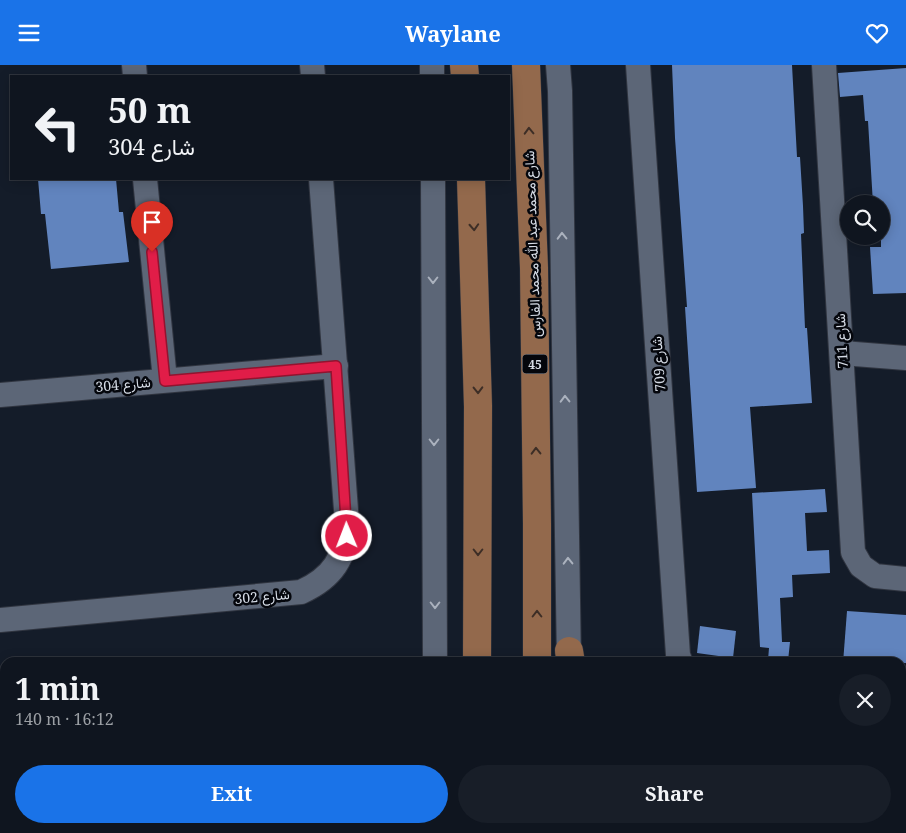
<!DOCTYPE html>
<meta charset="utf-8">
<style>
:root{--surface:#0f151f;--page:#181e28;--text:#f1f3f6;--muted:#9b9fa4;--line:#2f343d;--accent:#1a73e8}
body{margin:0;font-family:"Noto Serif",Vazirmatn,serif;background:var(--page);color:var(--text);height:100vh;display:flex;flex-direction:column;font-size:19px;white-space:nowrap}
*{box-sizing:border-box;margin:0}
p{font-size:16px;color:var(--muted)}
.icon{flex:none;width:28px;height:28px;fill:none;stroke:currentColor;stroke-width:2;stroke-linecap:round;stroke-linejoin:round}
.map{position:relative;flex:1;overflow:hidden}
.drawer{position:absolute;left:0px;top:592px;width:906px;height:176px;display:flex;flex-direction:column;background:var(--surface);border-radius:15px 15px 0 0;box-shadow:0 2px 12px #0003,0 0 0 1px var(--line)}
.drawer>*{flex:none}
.guide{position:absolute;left:10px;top:10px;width:500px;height:105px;border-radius:0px;box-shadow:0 2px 12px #0003,0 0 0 1px var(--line);background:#0f151f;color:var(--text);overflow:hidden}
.buttons{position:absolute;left:840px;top:130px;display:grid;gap:10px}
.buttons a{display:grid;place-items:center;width:50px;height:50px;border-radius:50%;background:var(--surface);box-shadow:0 2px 12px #0003,0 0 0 1px var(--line);font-size:25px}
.pin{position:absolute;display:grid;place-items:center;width:42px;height:42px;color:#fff;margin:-51px -21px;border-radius:50% 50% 50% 0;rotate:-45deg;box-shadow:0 0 5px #0007}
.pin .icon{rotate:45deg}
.me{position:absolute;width:55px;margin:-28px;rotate:359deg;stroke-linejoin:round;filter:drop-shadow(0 0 4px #0008)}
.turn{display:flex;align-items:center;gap:18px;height:105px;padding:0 15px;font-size:22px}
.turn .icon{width:65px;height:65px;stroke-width:2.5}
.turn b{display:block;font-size:35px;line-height:42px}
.round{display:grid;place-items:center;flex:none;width:52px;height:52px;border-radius:26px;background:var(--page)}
.summary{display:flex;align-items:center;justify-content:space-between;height:85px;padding:0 15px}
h1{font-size:30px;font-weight:700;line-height:38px}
.action{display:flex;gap:10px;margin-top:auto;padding:10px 15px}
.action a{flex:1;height:58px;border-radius:30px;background:var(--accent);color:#fff;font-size:20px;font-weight:700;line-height:58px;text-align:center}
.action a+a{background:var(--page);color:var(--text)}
header{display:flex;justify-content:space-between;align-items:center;height:65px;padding:0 15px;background:var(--accent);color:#fff;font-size:22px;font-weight:700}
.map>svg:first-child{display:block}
.building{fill:#6184be}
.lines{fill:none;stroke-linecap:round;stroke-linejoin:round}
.major-tunnel{stroke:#313945;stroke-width:28;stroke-dasharray:28 14;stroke-linecap:butt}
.minor-casing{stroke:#303540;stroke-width:26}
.major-casing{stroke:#303540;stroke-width:29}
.minor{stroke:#5c6677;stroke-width:24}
.major{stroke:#93694c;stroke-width:28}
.oneway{stroke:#3d2e26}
.oneway2{stroke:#abb2be}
.route-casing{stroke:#92132f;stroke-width:12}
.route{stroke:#e11d48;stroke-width:9}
.labels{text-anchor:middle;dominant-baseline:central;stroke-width:5;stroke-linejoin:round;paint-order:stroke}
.shield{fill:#04060c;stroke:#969ba4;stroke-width:1}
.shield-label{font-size:12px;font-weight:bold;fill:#d5dbe5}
.street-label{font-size:14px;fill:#d5dbe5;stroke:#04060c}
</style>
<header><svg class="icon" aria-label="menu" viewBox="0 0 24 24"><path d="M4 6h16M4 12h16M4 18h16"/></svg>Waylane<svg class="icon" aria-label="heart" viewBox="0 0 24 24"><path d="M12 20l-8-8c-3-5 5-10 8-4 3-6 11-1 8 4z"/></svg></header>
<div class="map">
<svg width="906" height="768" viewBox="0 0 906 768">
<rect width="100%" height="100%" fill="#141c29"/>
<g class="building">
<path d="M672 0H792L797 92H800L803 141 804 168 801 169 805 263H807L812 338 750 342 756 423 697 427 685 242H687L675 73Z"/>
<path d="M906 3V228L873 229 870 182H881V139H873L868 56H865L863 30 840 32 838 8Z"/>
<path d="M38 114H116L119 147H123L129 197 51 204 45 149H41Z"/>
<path d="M825 424 827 447 805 448 807 486 829 485 830 508 792 510 793 532 780 533 782 577H790L788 596 768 595 769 583 760 582 752 428Z"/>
<path d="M847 546 906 550V598H843Z"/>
<path d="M700 561 736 566 733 593 697 588Z"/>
</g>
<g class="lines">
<g class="major-tunnel">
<path d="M475 768 476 764"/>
<path d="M535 768V764"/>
</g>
<g class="minor-casing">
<g id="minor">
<path d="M134 0 135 11"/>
<path d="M312 0 313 11"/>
<path d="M432 0V11"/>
<path d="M558 0 560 26 569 598"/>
<path d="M638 0 678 590 681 598"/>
<path d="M824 0 853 487 861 501 875 511 906 514"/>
<path d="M145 114 165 315"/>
<path d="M433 114 435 598"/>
<path d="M842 288 906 293"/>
<path d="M0 330 336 301"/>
<path d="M0 555 301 527C332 513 346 493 347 458L321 114"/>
<path d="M901 707 906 708"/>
<path d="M436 764V768"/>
<path d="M212 768 215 764"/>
<path d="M318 768 324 764"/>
<path d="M568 768V764"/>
</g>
</g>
<g class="major-casing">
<g id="major">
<path d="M464 0 465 11"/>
<path d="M526 0 534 203 537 459V598"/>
<path d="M471 114 478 341 477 598"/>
<path d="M569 586 571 598"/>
<path d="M654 764 660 768"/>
</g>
</g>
<use href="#minor" class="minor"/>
<use href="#major" class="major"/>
</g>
<defs><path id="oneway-chevron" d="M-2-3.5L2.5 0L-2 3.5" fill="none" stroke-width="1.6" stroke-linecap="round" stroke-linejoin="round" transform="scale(1.25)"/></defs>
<g class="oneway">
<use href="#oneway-chevron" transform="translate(529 66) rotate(-92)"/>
<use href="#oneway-chevron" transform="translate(474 162) rotate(87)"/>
<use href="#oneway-chevron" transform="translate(478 325) rotate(89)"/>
<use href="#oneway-chevron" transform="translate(536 386) rotate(-91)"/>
<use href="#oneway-chevron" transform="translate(478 487) rotate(90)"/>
<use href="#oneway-chevron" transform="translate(537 549) rotate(-90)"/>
</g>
<g class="oneway2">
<use href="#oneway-chevron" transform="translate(562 171) rotate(-91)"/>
<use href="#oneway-chevron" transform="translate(433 215) rotate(90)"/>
<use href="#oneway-chevron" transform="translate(565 334) rotate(-91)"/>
<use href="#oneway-chevron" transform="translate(434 377) rotate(90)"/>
<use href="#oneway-chevron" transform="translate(568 496) rotate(-91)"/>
<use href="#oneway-chevron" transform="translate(435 540) rotate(90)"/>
</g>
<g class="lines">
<g class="route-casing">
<path id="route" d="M152 187 165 316 336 301 347 471"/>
</g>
<use href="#route" class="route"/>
</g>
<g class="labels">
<rect class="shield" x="522.5" y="289.5" width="25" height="19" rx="4"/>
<g class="shield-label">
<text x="535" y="299">45</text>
</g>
<g class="street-label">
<text transform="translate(532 179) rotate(-92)">شارع محمد عبد الله محمد الفارس</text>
<text transform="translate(841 276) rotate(-93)">شارع 711</text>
<text transform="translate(658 299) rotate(-94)">شارع 709</text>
<text transform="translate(123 319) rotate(-5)">شارع 304</text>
<text transform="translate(262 531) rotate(-5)">شارع 302</text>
</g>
</g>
</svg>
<div class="buttons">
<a><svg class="icon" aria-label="search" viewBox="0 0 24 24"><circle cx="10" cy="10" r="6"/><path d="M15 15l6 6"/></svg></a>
</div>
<div class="pin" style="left:152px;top:187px;background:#d93025"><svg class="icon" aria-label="arrive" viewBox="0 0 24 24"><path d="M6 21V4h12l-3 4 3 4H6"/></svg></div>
<svg class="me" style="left:347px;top:471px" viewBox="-20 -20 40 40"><circle r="17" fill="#e11d48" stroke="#fff" stroke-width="3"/><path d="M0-11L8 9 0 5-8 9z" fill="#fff"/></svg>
<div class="guide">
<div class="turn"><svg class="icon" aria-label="left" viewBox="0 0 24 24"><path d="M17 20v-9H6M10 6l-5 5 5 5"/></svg><div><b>50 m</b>شارع 304</div></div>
</div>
<section class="drawer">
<div class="summary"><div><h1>1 min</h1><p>140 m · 16:12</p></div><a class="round"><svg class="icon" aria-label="close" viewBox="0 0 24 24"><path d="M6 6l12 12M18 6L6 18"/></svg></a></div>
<div class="action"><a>Exit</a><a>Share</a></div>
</section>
</div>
